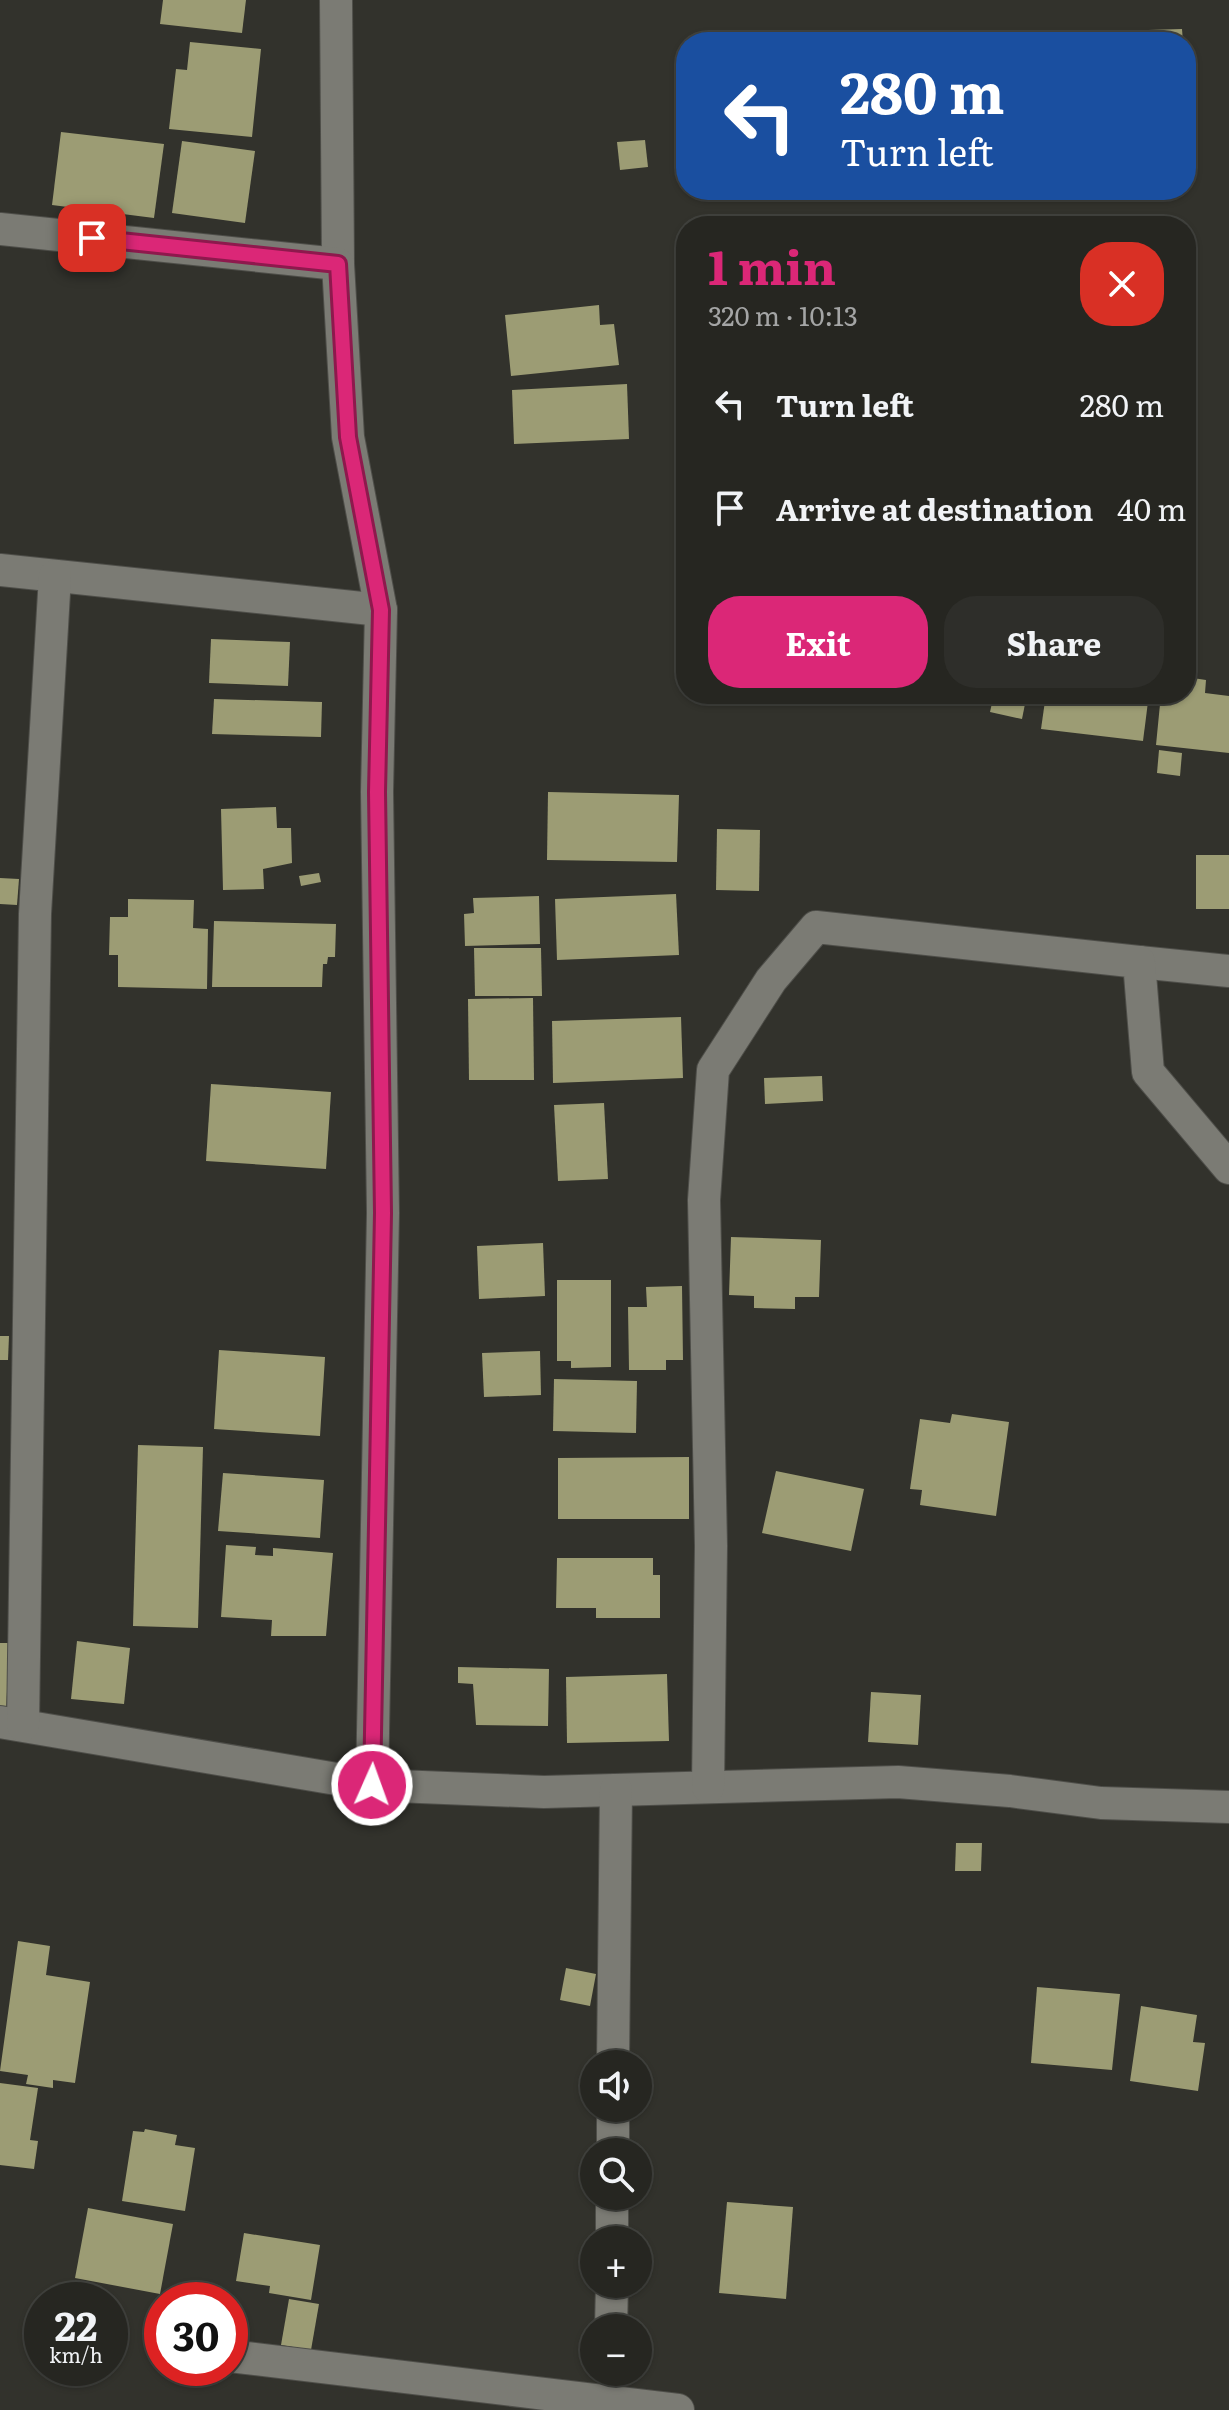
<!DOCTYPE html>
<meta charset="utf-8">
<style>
:root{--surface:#262621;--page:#2e2e2a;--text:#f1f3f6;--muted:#a4a5a5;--line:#42433f;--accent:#db2777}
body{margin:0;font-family:Literata,serif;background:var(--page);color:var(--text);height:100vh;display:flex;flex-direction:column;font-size:30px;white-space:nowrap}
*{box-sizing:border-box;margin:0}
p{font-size:26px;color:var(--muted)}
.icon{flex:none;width:44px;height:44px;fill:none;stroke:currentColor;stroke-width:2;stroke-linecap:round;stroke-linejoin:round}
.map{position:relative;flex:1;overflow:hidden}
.details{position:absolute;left:676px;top:216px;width:520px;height:488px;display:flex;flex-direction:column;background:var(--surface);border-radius:32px;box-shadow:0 2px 6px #0004,0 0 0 2px var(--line)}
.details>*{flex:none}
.hud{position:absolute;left:676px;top:32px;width:520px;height:168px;border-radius:32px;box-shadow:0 2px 6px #0004,0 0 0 2px var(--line);background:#1a4fa0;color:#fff;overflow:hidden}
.tools{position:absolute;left:580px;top:2050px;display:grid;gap:16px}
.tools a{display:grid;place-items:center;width:72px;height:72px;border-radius:50%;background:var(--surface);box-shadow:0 2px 6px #0004,0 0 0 2px var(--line);font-size:40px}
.speed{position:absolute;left:24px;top:2282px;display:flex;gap:16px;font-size:40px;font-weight:700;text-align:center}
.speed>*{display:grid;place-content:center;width:104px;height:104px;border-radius:50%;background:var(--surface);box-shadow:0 2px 6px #0004,0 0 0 2px var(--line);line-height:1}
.speed small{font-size:20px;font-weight:400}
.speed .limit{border:12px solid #d22;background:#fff;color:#111}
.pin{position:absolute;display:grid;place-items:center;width:68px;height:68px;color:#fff;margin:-34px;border-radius:16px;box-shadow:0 4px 12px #0006}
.me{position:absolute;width:88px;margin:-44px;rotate:2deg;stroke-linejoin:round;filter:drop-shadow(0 0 6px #0008)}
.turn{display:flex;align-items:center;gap:28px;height:168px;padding:0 32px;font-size:36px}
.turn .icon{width:104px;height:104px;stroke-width:2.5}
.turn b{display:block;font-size:56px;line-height:68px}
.round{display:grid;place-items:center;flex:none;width:84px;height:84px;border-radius:32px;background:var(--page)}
.summary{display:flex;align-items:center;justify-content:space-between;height:136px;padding:0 32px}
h1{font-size:48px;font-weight:700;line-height:60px;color:var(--accent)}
.cta{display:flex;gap:16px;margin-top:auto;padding:16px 32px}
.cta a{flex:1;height:92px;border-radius:32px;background:var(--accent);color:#fff;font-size:32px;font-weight:700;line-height:92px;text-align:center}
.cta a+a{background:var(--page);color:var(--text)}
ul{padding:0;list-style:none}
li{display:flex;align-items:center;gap:24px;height:104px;padding:0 32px}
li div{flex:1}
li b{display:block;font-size:30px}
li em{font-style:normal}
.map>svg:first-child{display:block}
.building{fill:#9c9c74}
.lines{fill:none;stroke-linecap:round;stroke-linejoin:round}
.street-casing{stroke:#4e4e49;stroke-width:34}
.street{stroke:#7b7b74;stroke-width:32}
.route-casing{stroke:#8e194d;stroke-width:20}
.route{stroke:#db2777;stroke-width:14}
</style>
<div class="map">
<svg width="1229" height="2410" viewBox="0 0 1229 2410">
<rect width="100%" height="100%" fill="#32322c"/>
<g class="building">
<path d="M163 0H246L242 33 160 24Z"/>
<path d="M1182 29 1183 42H1081L1080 32Z"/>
<path d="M1073 31 1074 42H994V33Z"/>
<path d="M190 42 261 49 252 137 169 129 176 69 187 70Z"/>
<path d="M61 132 164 144 154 218 52 205Z"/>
<path d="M645 140 648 167 620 170 617 142Z"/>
<path d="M182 141 255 151 245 223 172 213Z"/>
<path d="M599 305 600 325 614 324 619 365 511 376 505 315Z"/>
<path d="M1186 328 1197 329 1194 356 1186 355Z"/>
<path d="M627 384 629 439 514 444 512 390Z"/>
<path d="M211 639 290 642 288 686 209 683Z"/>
<path d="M1186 677 1206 680 1205 693 1229 696V753L1156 745 1161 694H1186Z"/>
<path d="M994 694H1027L1022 719 990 712Z"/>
<path d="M1046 694H1149L1143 741 1041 729Z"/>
<path d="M214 699 322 702 321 737 212 734Z"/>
<path d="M1159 750 1182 753 1180 776 1157 773Z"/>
<path d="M548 792 679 795 677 862 547 860Z"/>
<path d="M276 807 277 828H291L292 863 263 869 264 889 223 890 221 809Z"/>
<path d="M717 829 760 830 759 891 716 890Z"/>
<rect x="1196" y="855" width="33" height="54"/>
<path d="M319 873 321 882 301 886 299 876Z"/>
<path d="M0 878 19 879 17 905 0 904Z"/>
<path d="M676 894 679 955 557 960 555 899Z"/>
<path d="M539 896 540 944 465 946 464 914 474 913 473 898Z"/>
<path d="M128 899 194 900 193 928 208 929 207 989 118 987V955H109L110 917H128Z"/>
<path d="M214 921 336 924 335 957H328L327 964H323L322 987H212Z"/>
<path d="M474 948H541L542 996H475Z"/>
<path d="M533 998 534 1080H469L468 999Z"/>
<path d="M681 1017 683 1078 553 1083 552 1021Z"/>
<path d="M822 1076 823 1101 765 1104 764 1078Z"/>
<path d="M211 1084 331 1092 326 1169 206 1161Z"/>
<path d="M604 1103 608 1179 558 1181 554 1105Z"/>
<path d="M731 1237 821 1240 819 1297H795V1309L754 1308V1296L729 1295Z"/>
<path d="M543 1243 545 1296 479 1299 477 1246Z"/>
<path d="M557 1280H611V1367L571 1368V1361H557Z"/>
<path d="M682 1286 683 1360H666V1370H629L628 1307H647L646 1287Z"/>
<path d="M0 1336H9L8 1360H0Z"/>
<path d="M219 1350 325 1357 320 1436 214 1429Z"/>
<path d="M540 1351 541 1395 484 1397 482 1353Z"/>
<path d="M554 1379 637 1381 636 1433 553 1431Z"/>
<path d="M952 1414 1009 1422 996 1516 920 1505 922 1490 910 1489 920 1419 950 1423Z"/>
<path d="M138 1445 203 1447 198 1628 133 1626Z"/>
<path d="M689 1457V1519H558V1458Z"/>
<path d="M776 1471 864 1489 851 1551 762 1533Z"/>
<path d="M223 1473 324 1480 320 1538 218 1531Z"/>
<path d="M226 1545 256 1547 255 1555 273 1556V1548L333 1553 326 1636H271L272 1620 221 1617Z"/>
<path d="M557 1558H653V1575H660V1618H596V1608H556Z"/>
<path d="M77 1641 130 1648 124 1704 71 1699Z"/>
<path d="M0 1643H9L6 1716H0Z"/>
<path d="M458 1667 549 1669 548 1726 476 1725 473 1684 458 1683Z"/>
<path d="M667 1674 669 1741 567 1743 566 1677Z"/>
<path d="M871 1692 921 1695 918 1745 868 1742Z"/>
<path d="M956 1843H982L981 1871H955Z"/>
<path d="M18 1941 50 1946 46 1975 90 1982 75 2083 53 2080V2088L26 2084 28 2075 0 2071Z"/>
<path d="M566 1968 596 1974 590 2006 560 2000Z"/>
<path d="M1037 1987 1120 1994 1112 2070 1031 2063Z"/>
<path d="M1141 2006 1197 2015 1193 2042 1205 2043 1198 2091 1130 2081Z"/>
<path d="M0 2083 38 2088 30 2140 38 2141 34 2169 0 2165Z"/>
<path d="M145 2129 177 2135 175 2145 195 2148 185 2211 122 2201 133 2131 144 2132Z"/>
<path d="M727 2202 793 2207 786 2299 719 2293Z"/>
<path d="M88 2208 173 2224 160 2294 75 2278Z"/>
<path d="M244 2233 320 2245 311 2300 269 2293 270 2286 236 2281Z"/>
<path d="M289 2299 319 2304 311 2350 281 2345Z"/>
<path d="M230 2314 237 2315 232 2345H230Z"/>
</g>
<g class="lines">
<g class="street-casing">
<g id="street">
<path d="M336 0 338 264 348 437 381 610 377 792 383 1213 372 1785"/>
<path d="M0 229 338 264"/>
<path d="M0 570 381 610"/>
<path d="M1139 962 1229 971"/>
<path d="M0 1722 372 1785 544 1792 898 1782 1010 1791 1101 1803 1229 1807"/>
<path d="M23 1725 35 914 55 576"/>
<path d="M708 1787 711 1546 704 1200 713 1070 771 980 816 927 1139 962 1148 1072 1229 1168"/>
<path d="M613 2064 616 1790"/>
<path d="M613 2152V2108"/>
<path d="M612 2240V2196"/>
<path d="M611 2328 612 2284"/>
<path d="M230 2356 678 2410"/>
</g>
</g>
<use href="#street" class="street"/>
</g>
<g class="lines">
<g class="route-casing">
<path id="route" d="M92 238 338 264 348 437 381 610 377 792 383 1213 372 1785"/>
</g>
<use href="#route" class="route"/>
</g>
</svg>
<div class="tools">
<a><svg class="icon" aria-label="sound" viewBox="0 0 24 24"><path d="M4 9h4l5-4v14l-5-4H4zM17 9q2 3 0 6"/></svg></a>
<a><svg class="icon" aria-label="search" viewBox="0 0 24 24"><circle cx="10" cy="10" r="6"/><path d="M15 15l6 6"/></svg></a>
<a>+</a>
<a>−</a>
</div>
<div class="speed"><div>22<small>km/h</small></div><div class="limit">30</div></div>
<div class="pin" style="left:92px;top:238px;background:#d93025"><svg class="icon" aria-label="arrive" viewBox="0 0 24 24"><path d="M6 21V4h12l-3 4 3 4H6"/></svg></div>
<svg class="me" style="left:372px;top:1785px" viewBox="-20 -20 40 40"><circle r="17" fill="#db2777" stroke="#fff" stroke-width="3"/><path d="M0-11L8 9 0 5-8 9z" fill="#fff"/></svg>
<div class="hud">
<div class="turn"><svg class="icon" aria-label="left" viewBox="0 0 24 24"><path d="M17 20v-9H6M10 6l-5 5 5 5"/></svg><div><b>280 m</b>Turn left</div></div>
</div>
<section class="details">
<div class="summary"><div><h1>1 min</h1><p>320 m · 10:13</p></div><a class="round" style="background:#d93025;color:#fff"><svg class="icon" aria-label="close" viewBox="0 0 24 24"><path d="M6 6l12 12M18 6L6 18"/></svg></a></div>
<ul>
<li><svg class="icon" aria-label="left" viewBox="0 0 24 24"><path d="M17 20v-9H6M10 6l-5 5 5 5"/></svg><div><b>Turn left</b></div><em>280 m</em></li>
<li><svg class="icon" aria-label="arrive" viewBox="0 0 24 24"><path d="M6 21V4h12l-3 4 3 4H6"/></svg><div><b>Arrive at destination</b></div><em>40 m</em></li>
</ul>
<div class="cta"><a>Exit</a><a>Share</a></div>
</section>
</div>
